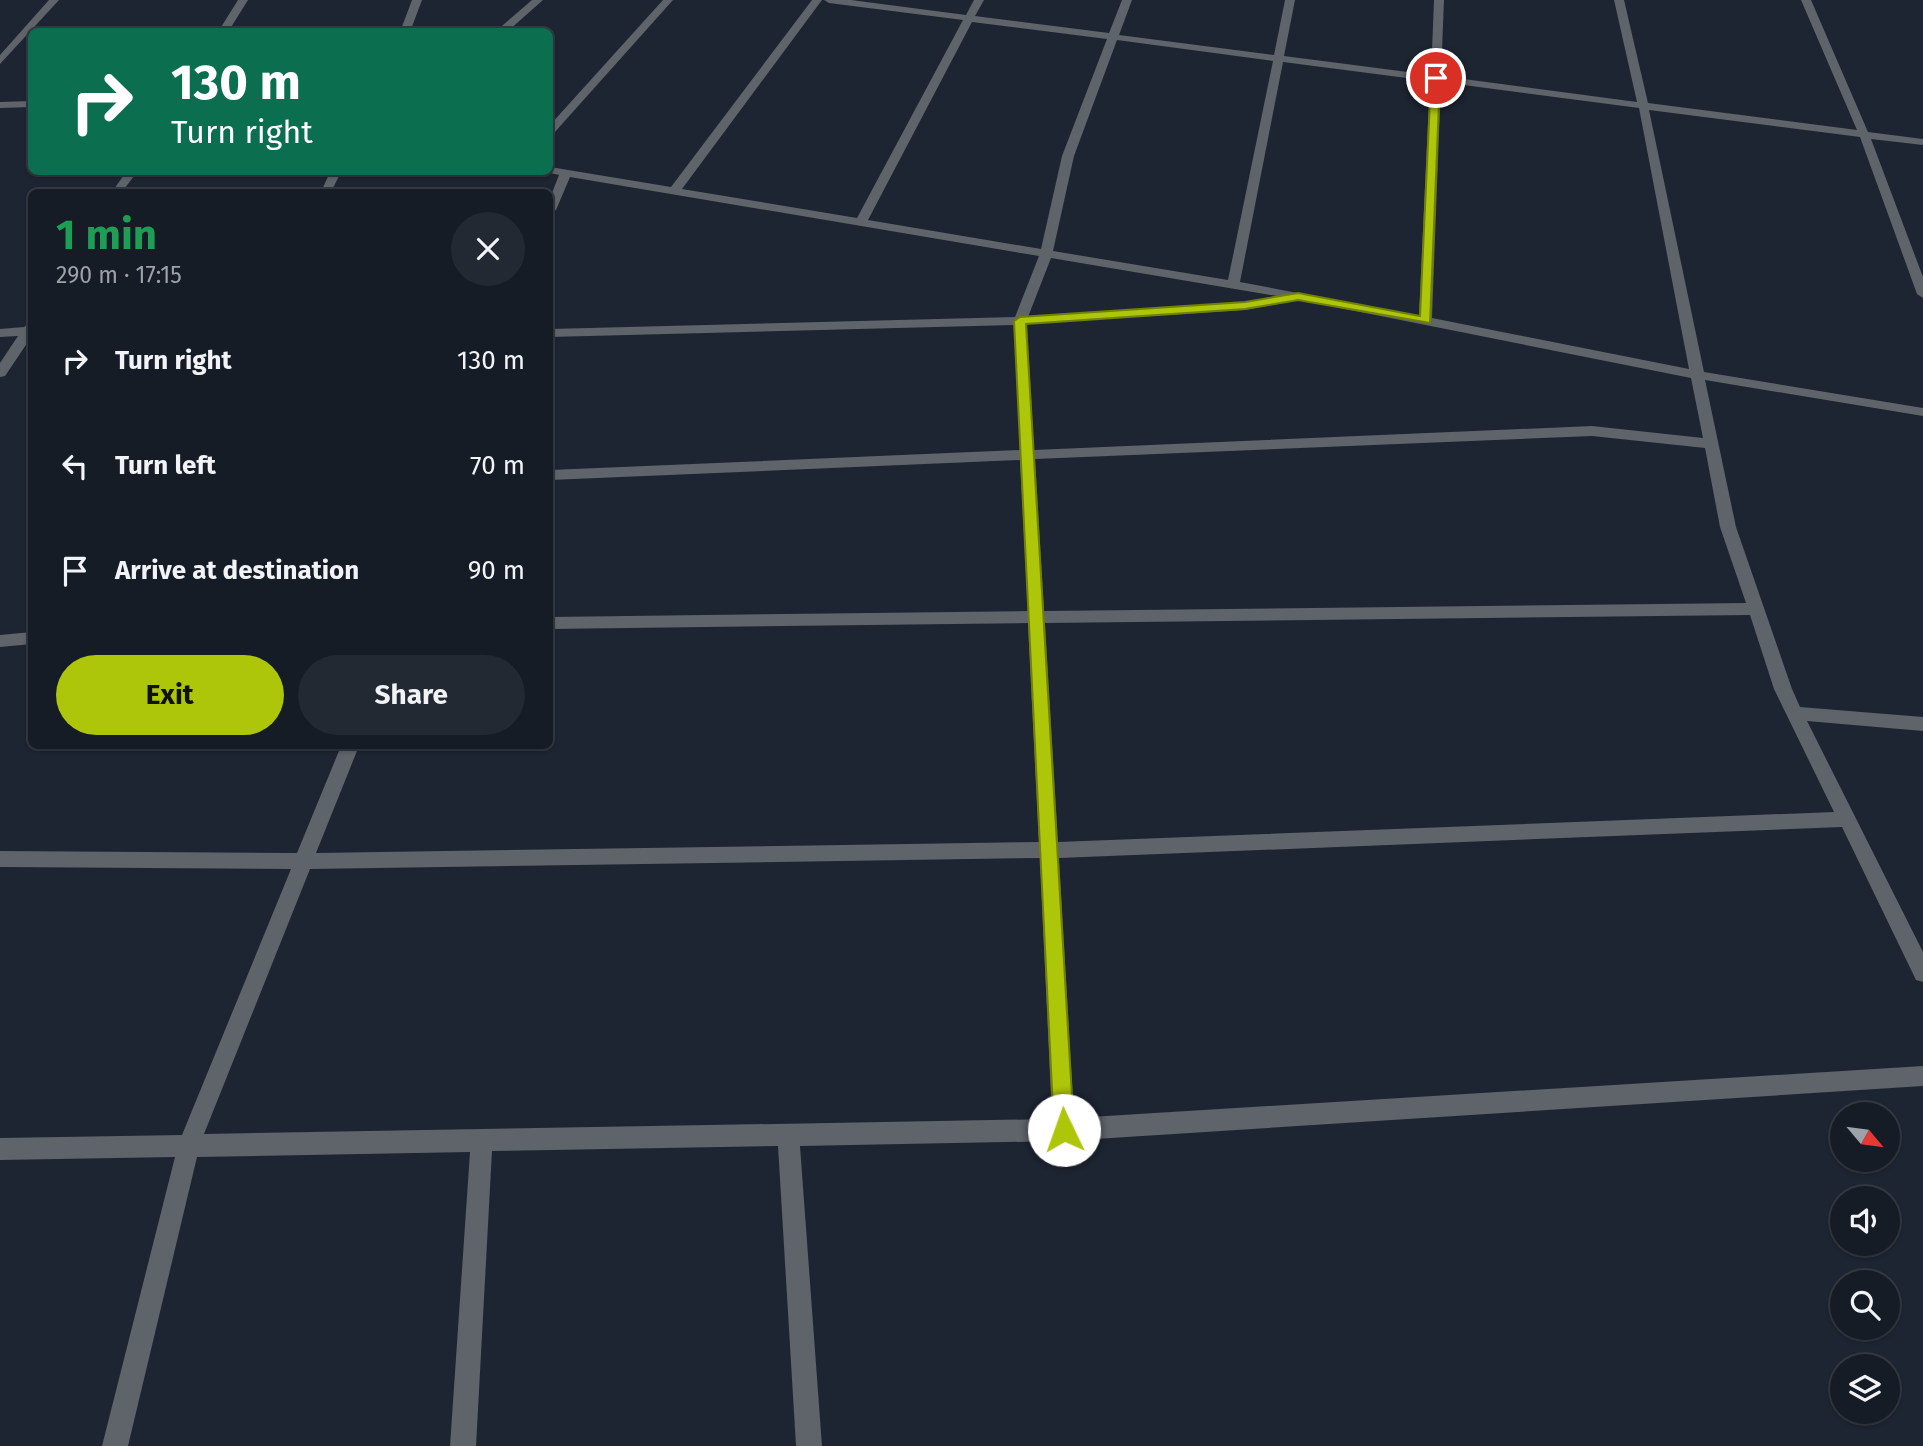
<!DOCTYPE html>
<meta charset="utf-8">
<style>
:root{--surface:#161c26;--page:#232932;--text:#f1f3f6;--muted:#9ea1a7;--line:#353a43;--accent:#aec60a}
body{margin:0;font-family:"Fira Sans",sans-serif;background:var(--page);color:var(--text);height:100vh;display:flex;flex-direction:column;font-size:26px;white-space:nowrap}
*{box-sizing:border-box;margin:0}
p{font-size:23px;color:var(--muted)}
.icon{flex:none;width:38px;height:38px;fill:none;stroke:currentColor;stroke-width:2;stroke-linecap:round;stroke-linejoin:round}
.map{position:relative;flex:1;overflow:hidden}
.sheet{position:absolute;left:28px;top:189px;width:525px;height:560px;display:flex;flex-direction:column;background:var(--surface);border-radius:10px;box-shadow:0 2px 5px #0004,0 0 0 2px var(--line)}
.sheet>*{flex:none}
.top-card{position:absolute;left:28px;top:28px;width:525px;height:147px;border-radius:10px;box-shadow:0 2px 5px #0004,0 0 0 2px var(--line);background:#0b6e4f;color:#fff;overflow:hidden}
.needle{width:46px;rotate:119deg}
.controls{position:absolute;left:1830px;top:1102px;display:grid;gap:14px}
.controls a{display:grid;place-items:center;width:70px;height:70px;border-radius:50%;background:var(--surface);box-shadow:0 2px 5px #0004,0 0 0 2px var(--line);font-size:35px}
.pin{position:absolute;display:grid;place-items:center;width:60px;height:60px;color:#fff;margin:-30px;border:4px solid #fff;border-radius:50%;box-shadow:0 2px 7px #0007}
.me{position:absolute;width:77px;margin:-38px;rotate:357deg;stroke-linejoin:round;filter:drop-shadow(0 0 5px #0008)}
.turn{display:flex;align-items:center;gap:24px;height:147px;padding:0 28px;font-size:32px}
.turn .icon{width:91px;height:91px;stroke-width:2.5}
.turn b{display:block;font-size:49px;line-height:60px}
.round{display:grid;place-items:center;flex:none;width:74px;height:74px;border-radius:37px;background:var(--page)}
.headline{display:flex;align-items:center;justify-content:space-between;height:119px;padding:0 28px}
h1{font-size:42px;font-weight:700;line-height:52px;color:#1e9e55}
.action{display:flex;gap:14px;margin-top:auto;padding:14px 28px}
.action a{flex:1;height:80px;border-radius:42px;background:var(--accent);color:#111;font-size:28px;font-weight:700;line-height:80px;text-align:center}
.action a+a{background:var(--page);color:var(--text)}
ul{padding:0;list-style:none}
li{display:flex;align-items:center;gap:21px;height:105px;padding:0 28px}
li div{flex:1}
li b{display:block;font-size:26px}
li em{font-style:normal}
.map>svg:first-child{display:block}
.lines{fill:none;stroke-linecap:round;stroke-linejoin:round}
.minor{fill:#5f636a;fill-rule:evenodd}
.route{fill:#aec60a;stroke:#718106;stroke-width:2}
</style>
<div class="map">
<svg width="1923" height="1446" viewBox="0 0 1923 1446">
<rect width="100%" height="100%" fill="#1d2532"/>
<g class="lines">
<g class="minor">
<path d="M49 0H59L0 64V55Z"/>
<path d="M238 0H248L228 32H218Z"/>
<path d="M412 0H422L410 32H400Z"/>
<path d="M532 0H543L507 32H495Z"/>
<path d="M663 0H673L554 133 550 134V125Z"/>
<path d="M812 0H822L682 189 857 218 963 20 829 3 824 0H851L966 15 974 0H984L975 16 1109 33 1122 0H1132L1119 35 1274 55 1285 0H1295L1284 56 1431 75 1434 0H1444L1441 76 1637 102 1614 0H1624L1648 103 1857 130 1801 0H1811L1868 132 1923 139V145L1871 139 1923 277V298L1917 294 1860 137 1649 110 1704 372 1923 408V416L1705 380 1736 527 1792 689 1800 707 1923 717V731L1807 721 1923 952V982L1916 980 1842 827 1059 858 1074 1118 1923 1066V1086L1064 1141 800 1146 822 1446H796L778 1146 492 1151 476 1446H450L470 1152 197 1157 128 1446H102L175 1157 0 1160V1138L182 1135 291 869 0 867V851L297 853 341 746H359L316 853 1039 842 1028 623 550 629V617L1028 611 1020 460 550 480V470L1020 450 1014 325 550 337V329L1015 317 1039 256 570 177 556 210 550 213V198L559 175 546 172H550V167L671 187ZM972 22 1107 39 1062 156 1041 249 868 220ZM1117 40 1273 61 1228 280 1053 251 1074 156ZM1283 62 1430 81 1419 316 1240 282ZM1441 82 1639 108 1689 369 1432 318ZM1051 258 1277 296 1245 302 1028 317ZM1290 298 1691 378 1703 438 1592 426 1034 450 1027 324 1245 310 1289 302ZM1592 436 1705 448 1720 527 1746 603 1044 611 1035 459ZM1750 615 1774 689 1834 812 1058 842 1045 623ZM1040 858 1052 1119 204 1134 310 869Z"/>
<path d="M32 101V107L0 108V102Z"/>
<path d="M126 172H137L122 192H112Z"/>
<path d="M330 172H341L331 192H321Z"/>
<path d="M32 321V336L5 376 0 377V363L18 336 0 337V329L24 327Z"/>
<path d="M32 632V644L0 647V635Z"/>
</g>
</g>
<path class="route" d="M1436 75 1440 78 1430 323 1298 300 1245 309 1026 324 1074 1130 1071 1138 1064 1140 1057 1138 1054 1130 1014 321 1020 317 1245 302 1298 293 1420 316 1431 78Z"/>
</svg>
<div class="controls">
<a><svg class="needle" viewBox="-14 -14 28 28"><path d="M0-13l5 13h-10z" fill="#e53935"/><path d="M0 13l5-13h-10z" fill="#9ea1a7"/></svg></a>
<a><svg class="icon" aria-label="sound" viewBox="0 0 24 24"><path d="M4 9h4l5-4v14l-5-4H4zM17 9q2 3 0 6"/></svg></a>
<a><svg class="icon" aria-label="search" viewBox="0 0 24 24"><circle cx="10" cy="10" r="6"/><path d="M15 15l6 6"/></svg></a>
<a><svg class="icon" aria-label="layers" viewBox="0 0 24 24"><path d="M12 4l9 5-9 5-9-5zM3 14l9 5 9-5"/></svg></a>
</div>
<div class="pin" style="left:1436px;top:78px;background:#d93025"><svg class="icon" aria-label="arrive" viewBox="0 0 24 24"><path d="M6 21V4h12l-3 4 3 4H6"/></svg></div>
<svg class="me" style="left:1064px;top:1130px" viewBox="-20 -20 40 40"><circle r="19" fill="#fff"/><path d="M0-13L10 11 0 6-10 11z" fill="#aec60a"/></svg>
<div class="top-card">
<div class="turn"><svg class="icon" aria-label="right" viewBox="0 0 24 24"><path d="M7 20v-9h11M14 6l5 5-5 5"/></svg><div><b>130 m</b>Turn right</div></div>
</div>
<section class="sheet">
<div class="headline"><div><h1>1 min</h1><p>290 m · 17:15</p></div><a class="round"><svg class="icon" aria-label="close" viewBox="0 0 24 24"><path d="M6 6l12 12M18 6L6 18"/></svg></a></div>
<ul>
<li><svg class="icon" aria-label="right" viewBox="0 0 24 24"><path d="M7 20v-9h11M14 6l5 5-5 5"/></svg><div><b>Turn right</b></div><em>130 m</em></li>
<li><svg class="icon" aria-label="left" viewBox="0 0 24 24"><path d="M17 20v-9H6M10 6l-5 5 5 5"/></svg><div><b>Turn left</b></div><em>70 m</em></li>
<li><svg class="icon" aria-label="arrive" viewBox="0 0 24 24"><path d="M6 21V4h12l-3 4 3 4H6"/></svg><div><b>Arrive at destination</b></div><em>90 m</em></li>
</ul>
<div class="action"><a>Exit</a><a>Share</a></div>
</section>
</div>
